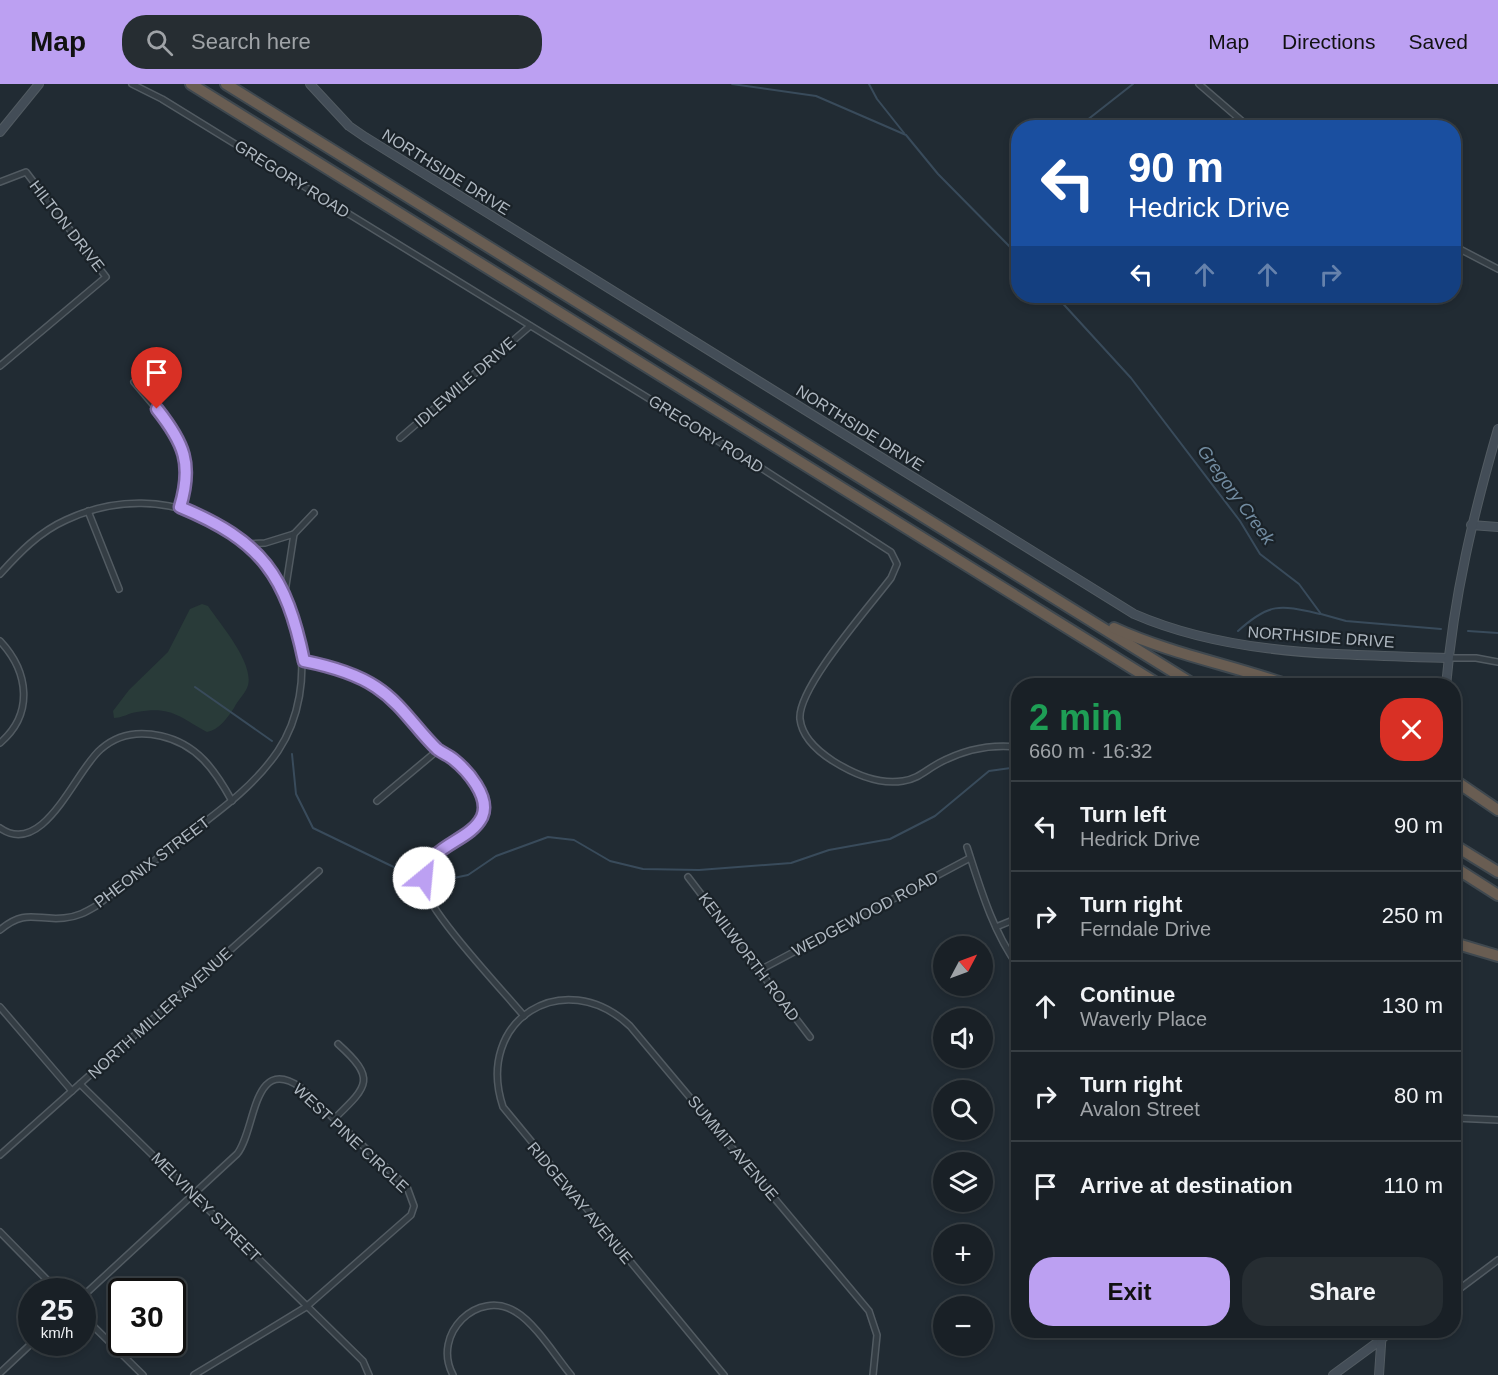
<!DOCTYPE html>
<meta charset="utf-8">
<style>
:root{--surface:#192026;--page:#262d32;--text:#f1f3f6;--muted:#9fa3a7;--line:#373e43;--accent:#bca0f2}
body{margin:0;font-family:Arial,sans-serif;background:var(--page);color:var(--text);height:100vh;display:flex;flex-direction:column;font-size:22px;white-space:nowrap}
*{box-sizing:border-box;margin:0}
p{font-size:20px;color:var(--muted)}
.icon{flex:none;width:33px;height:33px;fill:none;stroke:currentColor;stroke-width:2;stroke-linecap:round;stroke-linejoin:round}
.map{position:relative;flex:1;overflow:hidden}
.details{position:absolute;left:1011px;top:594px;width:450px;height:660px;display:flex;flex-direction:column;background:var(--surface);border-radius:24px;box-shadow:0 3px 9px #0003,0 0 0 2px var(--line)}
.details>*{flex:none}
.guide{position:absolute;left:1011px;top:36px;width:450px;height:183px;border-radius:24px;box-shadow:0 3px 9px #0003,0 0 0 2px var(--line);background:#1a4fa0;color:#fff;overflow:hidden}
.needle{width:39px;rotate:49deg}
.fabs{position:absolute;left:933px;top:852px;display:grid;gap:12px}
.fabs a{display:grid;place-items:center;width:60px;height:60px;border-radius:50%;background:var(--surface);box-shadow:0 3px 9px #0003,0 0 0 2px var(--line);font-size:30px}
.speed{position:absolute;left:18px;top:1194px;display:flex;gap:12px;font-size:30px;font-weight:700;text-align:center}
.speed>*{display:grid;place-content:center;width:78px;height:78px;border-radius:50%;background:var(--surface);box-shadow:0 3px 9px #0003,0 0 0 2px var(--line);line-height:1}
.speed small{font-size:15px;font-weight:400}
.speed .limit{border:3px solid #111;border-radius:9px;background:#fff;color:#111}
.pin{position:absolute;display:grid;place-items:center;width:51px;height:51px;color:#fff;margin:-62px -26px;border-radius:50% 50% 50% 0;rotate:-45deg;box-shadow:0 0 6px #0007}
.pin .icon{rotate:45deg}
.me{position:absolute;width:66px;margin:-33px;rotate:28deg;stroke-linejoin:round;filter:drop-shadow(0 0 4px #0008)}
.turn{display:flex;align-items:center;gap:21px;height:126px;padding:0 18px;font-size:27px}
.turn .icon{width:78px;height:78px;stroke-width:2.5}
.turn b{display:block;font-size:42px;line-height:51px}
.lanes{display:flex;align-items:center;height:57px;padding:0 18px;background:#0003;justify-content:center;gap:30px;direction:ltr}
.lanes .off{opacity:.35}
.round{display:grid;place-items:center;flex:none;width:63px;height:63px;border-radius:24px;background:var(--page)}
.summary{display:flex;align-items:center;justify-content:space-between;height:102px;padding:0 18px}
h1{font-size:36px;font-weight:700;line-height:45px;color:#1e9e55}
.primary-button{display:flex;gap:12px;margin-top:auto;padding:12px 18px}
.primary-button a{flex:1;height:69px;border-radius:24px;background:var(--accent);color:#111;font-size:24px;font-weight:700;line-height:69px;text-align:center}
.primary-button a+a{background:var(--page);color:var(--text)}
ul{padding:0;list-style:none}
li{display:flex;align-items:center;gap:18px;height:90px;padding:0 18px;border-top:2px solid var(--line)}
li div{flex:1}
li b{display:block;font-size:22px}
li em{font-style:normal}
header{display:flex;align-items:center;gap:36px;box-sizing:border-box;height:84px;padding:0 30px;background:var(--accent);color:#111}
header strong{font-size:28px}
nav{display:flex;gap:33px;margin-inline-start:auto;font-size:21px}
.search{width:420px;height:54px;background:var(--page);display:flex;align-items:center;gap:15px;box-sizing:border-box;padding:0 21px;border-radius:24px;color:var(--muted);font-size:22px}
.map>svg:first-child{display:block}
.green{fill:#293b39}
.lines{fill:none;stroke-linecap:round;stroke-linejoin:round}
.stream{stroke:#394b5b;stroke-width:2}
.street-casing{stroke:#525b62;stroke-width:8}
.secondary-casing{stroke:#525b62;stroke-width:10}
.highway-casing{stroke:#3f484f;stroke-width:14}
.street{stroke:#343d44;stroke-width:5}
.secondary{stroke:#434d57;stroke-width:8}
.highway{stroke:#695d52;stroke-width:10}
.route-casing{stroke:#7a689d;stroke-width:15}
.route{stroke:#bca0f2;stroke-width:10}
.labels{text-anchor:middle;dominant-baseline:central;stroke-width:4.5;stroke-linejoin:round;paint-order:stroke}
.street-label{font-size:16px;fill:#afb8c1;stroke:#1a2228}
.water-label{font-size:18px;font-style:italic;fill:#728ca1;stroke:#1a2228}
</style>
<header>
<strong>Map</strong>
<div class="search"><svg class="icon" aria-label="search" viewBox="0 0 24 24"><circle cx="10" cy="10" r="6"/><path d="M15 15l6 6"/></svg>Search here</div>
<nav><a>Map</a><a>Directions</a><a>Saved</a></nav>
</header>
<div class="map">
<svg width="1498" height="1291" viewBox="0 0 1498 1291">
<rect width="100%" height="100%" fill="#212b33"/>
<path class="green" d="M202 520 208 522C220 540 257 582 247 604 244 611 237 617 234 624 228 633 219 646 207 648 179 633 172 622 137 628 129 629 122 634 114 634L113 627 129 606 168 568 190 525Z"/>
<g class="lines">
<g class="stream">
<path d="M732 0 816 12 906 51 938 90 1018 171"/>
<path d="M869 0 877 15 904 49"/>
<path d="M1077 44 1133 0"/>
<path d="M1056 212 1131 294 1240 437 1260 470 1299 500 1321 530 1346 537 1441 545"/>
<path d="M1238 547C1270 518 1280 521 1320 530"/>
<path d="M1468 547 1498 549"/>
<path d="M195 603 272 657"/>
<path d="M292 670 296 710 313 744 404 788 419 791"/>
<path d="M429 794 439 797 468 791 496 772 548 753 574 756 610 777 643 785 699 786 791 779 829 766 890 755 935 732 989 687 1018 683"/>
</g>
<g class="street-casing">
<g id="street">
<path d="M132 0 162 15 752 378 891 468 897 480 891 494C870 522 797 604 800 635 802 653 819 668 833 677 852 689 879 701 903 697 918 695 926 686 939 679 963 666 991 660 1018 663"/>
<path d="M1199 0 1250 44"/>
<path d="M0 98 26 88 106 193 0 282"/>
<path d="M1454 162 1498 185"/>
<path d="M134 298C169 340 197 364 180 423"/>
<path d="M400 354 530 242"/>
<path d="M88 427 119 505"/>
<path d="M247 460 265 459 294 450 314 429"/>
<path d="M0 490C19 469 39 448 66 436 166 389 277 445 299 554 306 591 300 634 278 667 255 701 222 725 189 750 158 774 127 798 96 822 86 828 77 833 64 834 37 837 26 824 0 846"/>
<path d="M285 508 294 450"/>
<path d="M0 557C29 588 34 630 0 659"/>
<path d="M1448 574H1476L1498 578"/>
<path d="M304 577C329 582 354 589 376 603 402 620 416 645 437 665 441 669 447 671 452 675 467 685 491 713 482 732 469 761 418 763 424 802 427 826 504 908 524 932"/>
<path d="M377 717 438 666"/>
<path d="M0 744C44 775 76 685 101 665 118 650 139 647 161 652 197 660 215 686 232 717"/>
<path d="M967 763C980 803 993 848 1018 882"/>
<path d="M688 793 810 953"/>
<path d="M996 843 1018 834"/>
<path d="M760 886 970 774"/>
<path d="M0 923 72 1007"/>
<path d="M80 1000 363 1277 369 1291"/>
<path d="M1454 1034 1498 1036"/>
<path d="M334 1035C368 1002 377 995 338 960"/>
<path d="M0 1071 319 787"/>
<path d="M0 1148 59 1208"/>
<path d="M1454 1209 1498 1176"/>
<path d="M82 1213 237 1070C256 1047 252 970 300 1003L407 1103 414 1122 411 1131 306 1223 194 1291"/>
<path d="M82 1231 143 1291"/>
<path d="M1382 1255 1397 1246"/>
<path d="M0 1289 33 1258"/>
<path d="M453 1291C431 1250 478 1204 516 1228 536 1240 556 1273 571 1291"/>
<path d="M724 1291 503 1023C474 936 564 880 630 942L869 1227 877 1251 873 1291"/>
</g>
</g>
<g class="secondary-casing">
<g id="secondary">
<path d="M310 0 349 42 365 53 1134 530C1233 573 1343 570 1448 574"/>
<path d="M0 48 39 0"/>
<path d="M1471 441 1498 443"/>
<path d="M1446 602C1454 510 1473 432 1498 345"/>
<path d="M1333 1291 1382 1255"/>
<path d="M1379 1291 1382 1246"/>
</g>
</g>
<g class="highway-casing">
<g id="highway">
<path d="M191 0 1161 602"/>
<path d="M226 0 1196 602"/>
<path d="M1114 544C1171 570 1232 581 1291 602"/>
<path d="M1454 696 1498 726"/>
<path d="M1454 761 1498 788"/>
<path d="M1454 783 1498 811"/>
<path d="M1454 859 1498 872"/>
</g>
</g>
<use href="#street" class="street"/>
<use href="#secondary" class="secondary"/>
<use href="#highway" class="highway"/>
</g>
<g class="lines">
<g class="route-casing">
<path id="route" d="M157 325C184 359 193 380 180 423 262 457 286 491 304 577 329 582 355 589 376 603 402 620 416 645 437 665 442 669 448 671 453 675 467 686 491 713 482 733 469 759 428 760 424 794"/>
</g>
<use href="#route" class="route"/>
</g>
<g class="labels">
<g class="street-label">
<text transform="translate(446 88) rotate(32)">NORTHSIDE DRIVE</text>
<text transform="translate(292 95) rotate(32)">GREGORY ROAD</text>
<text transform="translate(67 142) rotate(52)">HILTON DRIVE</text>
<text transform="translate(465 298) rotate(-41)">IDLEWILE DRIVE</text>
<text transform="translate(860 344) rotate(32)">NORTHSIDE DRIVE</text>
<text transform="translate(706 350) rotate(32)">GREGORY ROAD</text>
<text transform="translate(1321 553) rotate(4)">NORTHSIDE DRIVE</text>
<text transform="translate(152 778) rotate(-37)">PHEONIX STREET</text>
<text transform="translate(865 830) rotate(-28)">WEDGEWOOD ROAD</text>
<text transform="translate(749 873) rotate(53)">KENILWORTH ROAD</text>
<text transform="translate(160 929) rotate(-42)">NORTH MILLER AVENUE</text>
<text transform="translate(351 1054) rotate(43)">WEST PINE CIRCLE</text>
<text transform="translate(733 1064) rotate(50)">SUMMIT AVENUE</text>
<text transform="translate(580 1119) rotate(50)">RIDGEWAY AVENUE</text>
<text transform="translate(206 1123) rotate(45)">MELVINEY STREET</text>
</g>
<g class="water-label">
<text transform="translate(1236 411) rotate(54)">Gregory Creek</text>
</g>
</g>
</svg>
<div class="fabs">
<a><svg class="needle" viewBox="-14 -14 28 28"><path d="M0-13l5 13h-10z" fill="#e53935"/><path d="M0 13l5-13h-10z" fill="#9fa3a7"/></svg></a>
<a><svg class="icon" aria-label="sound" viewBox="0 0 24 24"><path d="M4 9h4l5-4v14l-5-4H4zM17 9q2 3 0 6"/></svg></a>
<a><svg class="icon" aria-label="search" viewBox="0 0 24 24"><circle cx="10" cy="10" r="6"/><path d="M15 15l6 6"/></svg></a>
<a><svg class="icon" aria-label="layers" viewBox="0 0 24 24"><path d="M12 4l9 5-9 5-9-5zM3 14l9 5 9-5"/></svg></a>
<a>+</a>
<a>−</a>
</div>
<div class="speed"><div>25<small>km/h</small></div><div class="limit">30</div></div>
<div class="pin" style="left:157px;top:325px;background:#d93025"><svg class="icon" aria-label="arrive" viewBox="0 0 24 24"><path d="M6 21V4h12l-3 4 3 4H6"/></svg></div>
<svg class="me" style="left:424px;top:794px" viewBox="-20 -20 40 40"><circle r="19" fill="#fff"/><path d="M0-13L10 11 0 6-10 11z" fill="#bca0f2"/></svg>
<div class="guide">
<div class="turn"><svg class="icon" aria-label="left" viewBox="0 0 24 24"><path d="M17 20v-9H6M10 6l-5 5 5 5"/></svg><div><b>90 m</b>Hedrick Drive</div></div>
<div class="lanes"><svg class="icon" aria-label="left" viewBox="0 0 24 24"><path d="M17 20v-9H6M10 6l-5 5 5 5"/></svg><svg class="icon off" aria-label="ahead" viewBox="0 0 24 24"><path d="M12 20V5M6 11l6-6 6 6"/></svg><svg class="icon off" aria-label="ahead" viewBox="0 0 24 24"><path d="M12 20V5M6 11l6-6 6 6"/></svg><svg class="icon off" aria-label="right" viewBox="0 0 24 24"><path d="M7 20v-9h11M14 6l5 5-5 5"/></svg></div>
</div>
<section class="details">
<div class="summary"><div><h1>2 min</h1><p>660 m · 16:32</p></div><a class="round" style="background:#d93025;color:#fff"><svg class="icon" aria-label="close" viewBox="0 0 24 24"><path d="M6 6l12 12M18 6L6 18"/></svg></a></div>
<ul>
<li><svg class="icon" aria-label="left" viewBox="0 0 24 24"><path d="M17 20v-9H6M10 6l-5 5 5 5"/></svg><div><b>Turn left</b><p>Hedrick Drive</p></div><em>90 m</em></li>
<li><svg class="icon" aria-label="right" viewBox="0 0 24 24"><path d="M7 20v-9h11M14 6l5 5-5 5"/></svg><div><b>Turn right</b><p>Ferndale Drive</p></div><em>250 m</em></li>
<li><svg class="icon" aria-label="ahead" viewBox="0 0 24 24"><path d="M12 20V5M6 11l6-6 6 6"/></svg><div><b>Continue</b><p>Waverly Place</p></div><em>130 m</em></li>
<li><svg class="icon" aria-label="right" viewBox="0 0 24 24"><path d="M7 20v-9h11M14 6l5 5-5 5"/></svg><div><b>Turn right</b><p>Avalon Street</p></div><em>80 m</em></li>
<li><svg class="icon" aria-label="arrive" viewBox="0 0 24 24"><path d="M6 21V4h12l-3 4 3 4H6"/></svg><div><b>Arrive at destination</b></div><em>110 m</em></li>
</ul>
<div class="primary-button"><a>Exit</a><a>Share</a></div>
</section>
</div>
